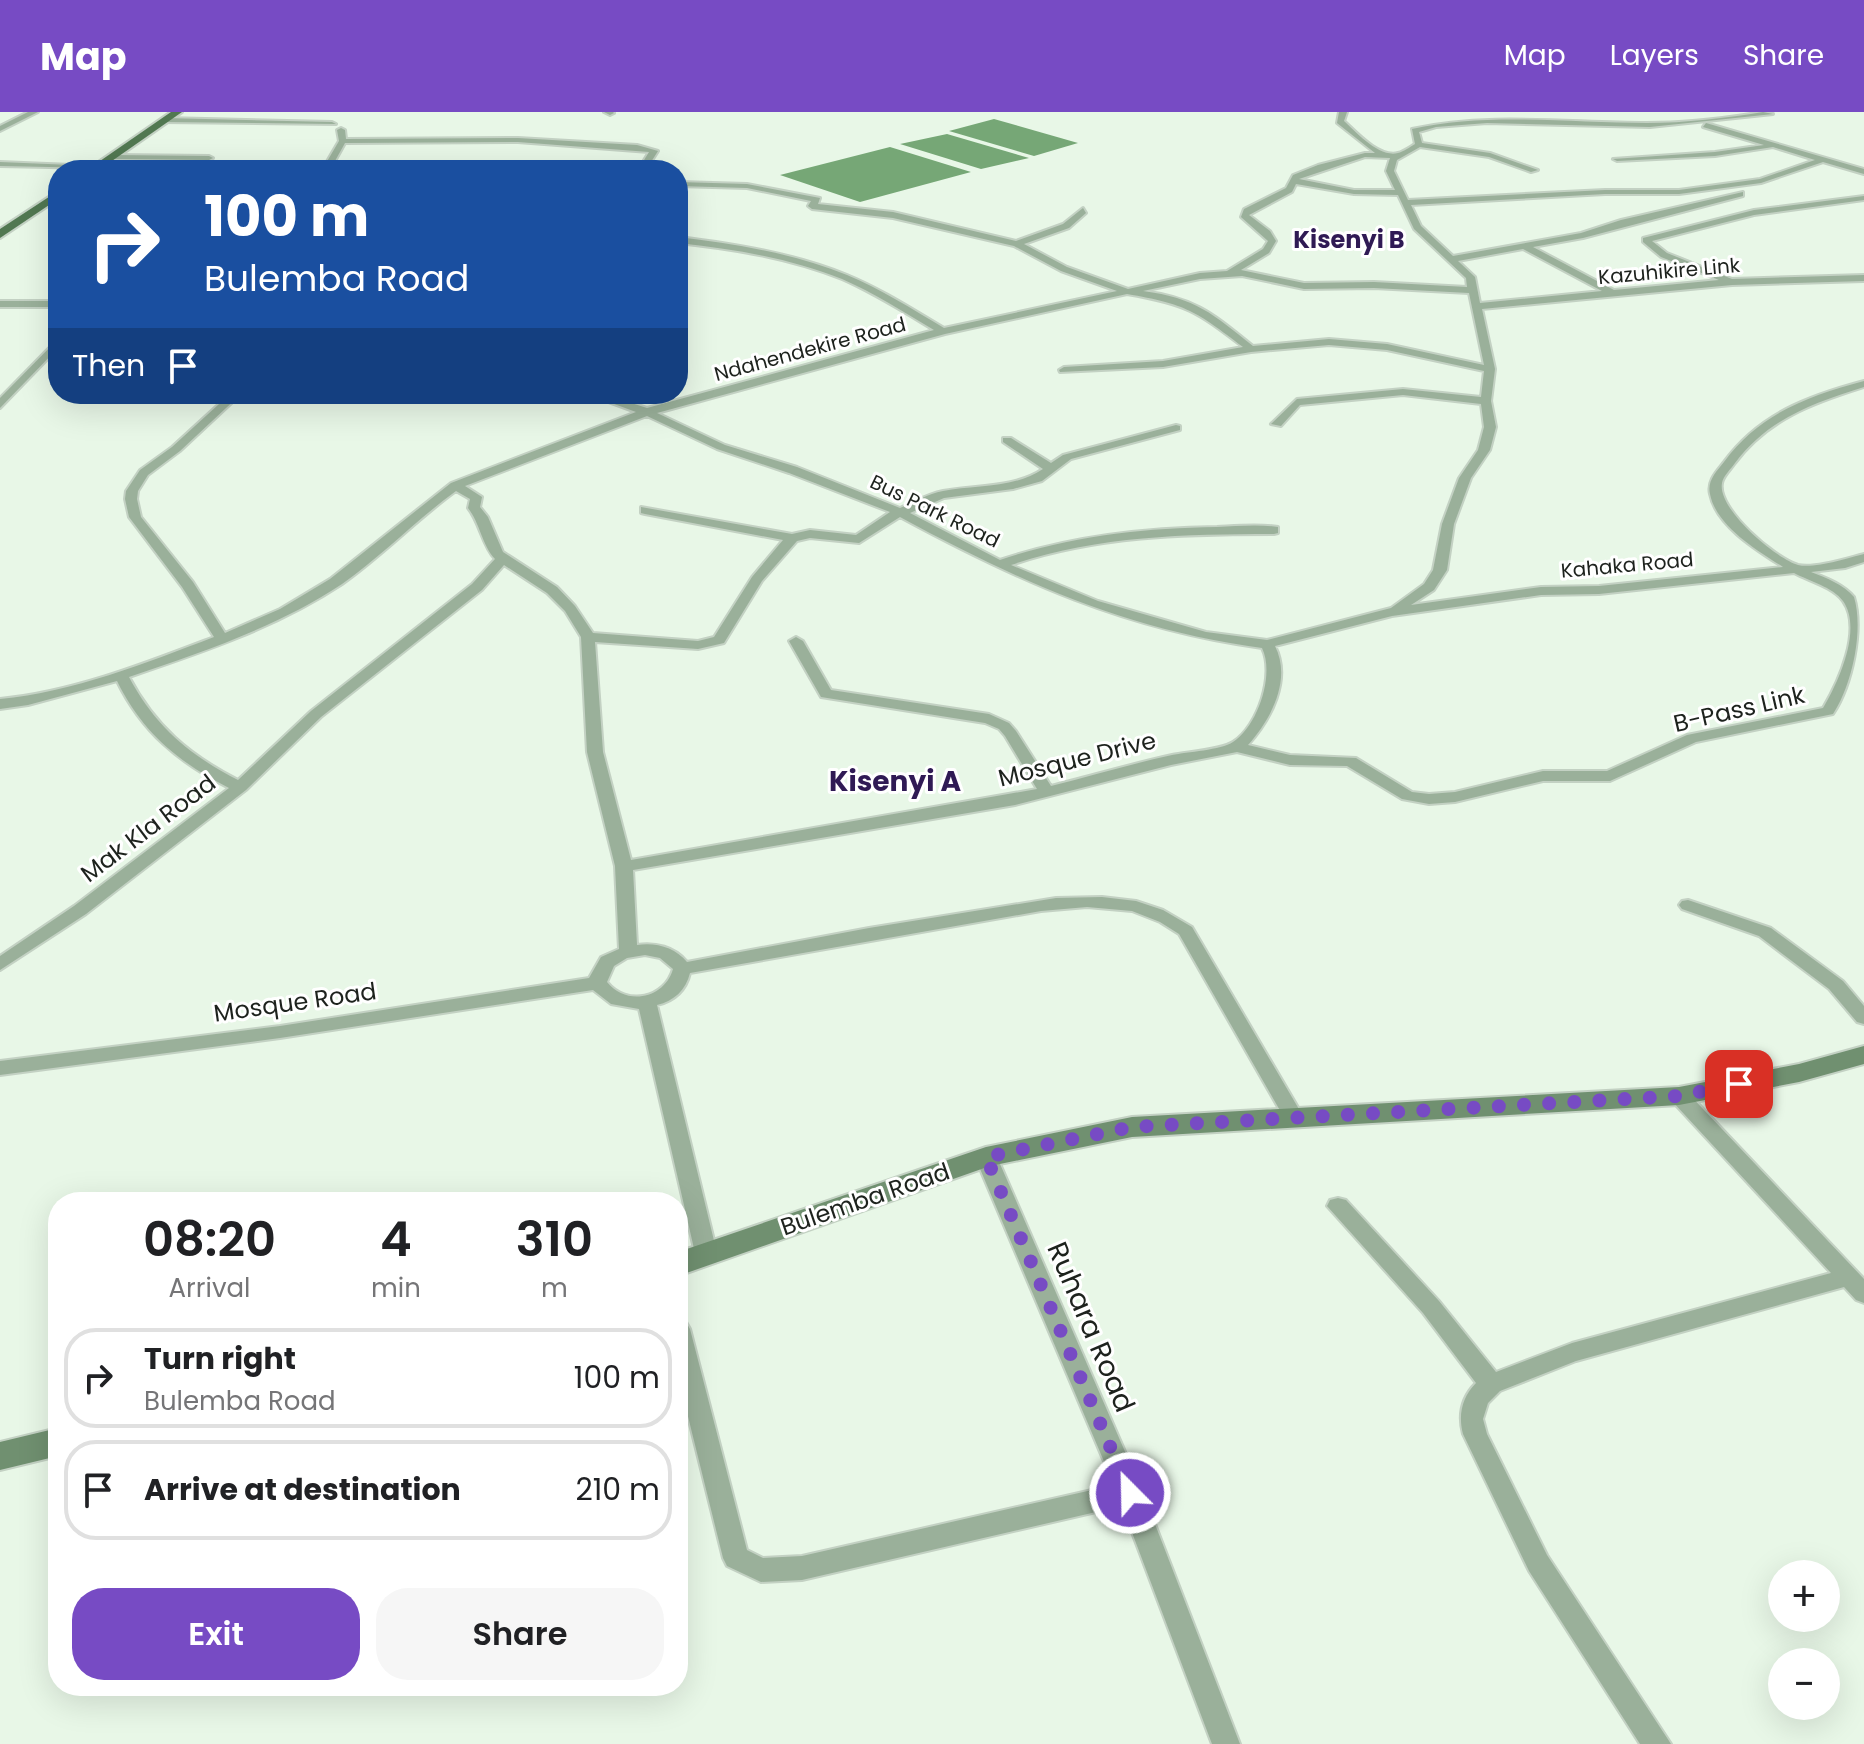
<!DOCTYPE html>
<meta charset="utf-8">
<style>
:root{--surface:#fff;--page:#f6f6f6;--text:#202124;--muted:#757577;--line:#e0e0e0;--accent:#774bc4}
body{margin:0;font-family:Poppins,sans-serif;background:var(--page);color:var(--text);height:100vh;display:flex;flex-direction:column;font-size:30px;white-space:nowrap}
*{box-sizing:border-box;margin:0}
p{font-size:26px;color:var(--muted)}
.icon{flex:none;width:44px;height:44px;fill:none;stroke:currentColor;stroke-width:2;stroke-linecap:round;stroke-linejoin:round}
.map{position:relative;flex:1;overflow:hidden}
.panel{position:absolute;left:48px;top:1080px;width:640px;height:504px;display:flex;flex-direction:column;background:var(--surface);border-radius:32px;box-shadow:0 8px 32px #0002}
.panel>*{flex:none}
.hud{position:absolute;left:48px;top:48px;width:640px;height:244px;border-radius:32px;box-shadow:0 8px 32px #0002;background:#1a4fa0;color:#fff;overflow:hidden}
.fabs{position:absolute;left:1768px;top:1448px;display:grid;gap:16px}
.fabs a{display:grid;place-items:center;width:72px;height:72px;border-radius:50%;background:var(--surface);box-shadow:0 8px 32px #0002;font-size:40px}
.pin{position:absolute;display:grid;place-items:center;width:68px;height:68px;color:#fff;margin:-34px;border-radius:16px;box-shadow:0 4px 12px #0006}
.me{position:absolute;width:88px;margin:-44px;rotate:337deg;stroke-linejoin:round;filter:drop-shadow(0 0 6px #0008)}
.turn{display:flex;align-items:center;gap:28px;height:168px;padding:0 24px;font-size:36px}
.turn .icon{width:104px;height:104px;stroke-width:2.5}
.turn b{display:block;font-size:56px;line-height:68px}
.then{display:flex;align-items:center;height:76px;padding:0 24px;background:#0003;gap:16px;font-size:30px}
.eta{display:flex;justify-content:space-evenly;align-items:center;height:136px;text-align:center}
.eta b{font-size:48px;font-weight:600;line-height:56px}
.action{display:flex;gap:16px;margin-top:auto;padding:16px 24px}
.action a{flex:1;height:92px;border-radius:32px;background:var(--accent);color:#fff;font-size:32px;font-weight:600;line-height:92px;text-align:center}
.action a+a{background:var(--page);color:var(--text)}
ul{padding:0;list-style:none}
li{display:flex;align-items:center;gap:24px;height:100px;margin:0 16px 12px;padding:0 8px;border:4px solid var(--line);border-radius:32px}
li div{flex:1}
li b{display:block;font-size:30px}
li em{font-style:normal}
header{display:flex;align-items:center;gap:48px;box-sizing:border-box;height:112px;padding:0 40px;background:var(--accent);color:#fff}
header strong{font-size:38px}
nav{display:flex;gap:44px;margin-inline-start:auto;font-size:28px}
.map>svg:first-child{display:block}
.water{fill:#76a776}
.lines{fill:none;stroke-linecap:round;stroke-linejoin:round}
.street-casing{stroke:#c3d1c3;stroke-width:4}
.secondary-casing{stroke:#c3d1c3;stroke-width:4}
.primary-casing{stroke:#c3d1c3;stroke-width:4}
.street{fill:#9ab09a;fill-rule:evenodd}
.secondary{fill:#709070;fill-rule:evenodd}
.primary{fill:#517851;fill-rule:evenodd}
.route{stroke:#774bc4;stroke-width:14;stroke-dasharray:0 25.2}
.labels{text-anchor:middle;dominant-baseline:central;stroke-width:6;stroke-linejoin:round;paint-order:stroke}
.far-street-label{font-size:20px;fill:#1d221d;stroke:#fff}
.far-quarter-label{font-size:24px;font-weight:bold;fill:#2f1a54;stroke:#fff}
.street-label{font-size:24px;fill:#1d221d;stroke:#fff}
.quarter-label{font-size:28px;font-weight:bold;fill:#2f1a54;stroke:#fff}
.near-street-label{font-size:28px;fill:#1d221d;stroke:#fff}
</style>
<header>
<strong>Map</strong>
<nav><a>Map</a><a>Layers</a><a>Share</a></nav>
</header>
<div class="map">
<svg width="1864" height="1632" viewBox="0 0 1864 1632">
<rect width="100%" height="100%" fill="#e8f7e7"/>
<g class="water">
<path d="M994 7 1078 31 1034 44 949 19Z"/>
<path d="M947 22 1029 46 981 57 900 32Z"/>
<path d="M890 35 971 60 860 90 780 63Z"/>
</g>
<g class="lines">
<g class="street-casing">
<g id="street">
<path d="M28 0H38L0 19V14Z"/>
<path d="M604 0H613L614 1 610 3Z"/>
<path d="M1339 0H1347L1344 9C1356 20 1379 46 1398 41 1403 40 1410 35 1415 32L1412 17C1487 0 1570 11 1647 11 1685 11 1727 6 1763 0L1773 2 1650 15 1487 11 1436 15 1419 20 1422 31 1490 41 1538 58 1531 60 1489 45 1420 35 1397 48 1394 59 1408 88 1605 78H1679L1760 67 1815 48 1773 35 1715 44 1617 49 1613 47 1715 40 1764 33 1703 15 1706 11 1864 57V62L1823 50 1761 71 1679 82H1605L1411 93 1421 114 1453 144 1581 121 1621 108 1743 80V84L1583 126 1533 135 1614 178 1719 168 1661 145 1643 130V126L1754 98 1864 84V88L1754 103 1652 129 1667 141 1732 167 1864 163V169L1732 173 1482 197 1495 257 1491 289 1496 315 1490 338 1471 366 1454 412 1447 458 1434 478 1411 493 1541 475 1599 474 1783 455C1758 439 1716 414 1710 382 1707 369 1716 360 1724 350 1759 302 1808 284 1864 269V275C1813 291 1768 307 1735 351 1731 357 1723 364 1722 371 1717 397 1775 446 1798 453 1814 457 1848 446 1864 442V450L1845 456 1811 460C1826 466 1843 472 1854 485 1864 518 1852 573 1833 602L1696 630 1610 669H1543L1455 690 1429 692 1402 687 1347 654 1290 653 1237 640 1171 653 1015 693 633 758 637 833C655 830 675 835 687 850L869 816 1056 786 1102 785 1136 789 1163 798 1192 815 1303 1004 1300 1009H1286L1179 822 1160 810 1132 799 1087 795 1041 799 690 861C686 878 674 889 657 893L717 1141 714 1147 706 1150 698 1147 695 1141 639 897 611 892 593 878 280 926 0 963V949L280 914 589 866 601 845 619 837 615 754 587 640 581 525 565 499 547 481 504 453 482 478 321 605 246 678 86 802 0 858V844L74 794 229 676C178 650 142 620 117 569L28 593 0 597V587C73 580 146 551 214 525L182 475 129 405 125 387 126 379 140 358 172 335 230 282H241L180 339 148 363 138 379 137 387 141 405 193 470 225 521 280 497 330 467 451 371 636 300 587 282H603L647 296 934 218C904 200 874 181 842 167 789 146 734 137 678 131V125C735 132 793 141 847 163 881 177 912 197 944 216L1117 179 1061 159 1014 134 893 106 812 97 808 94 811 89 747 76 678 74V70L747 72 820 86 818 92 893 100 1016 129 1063 112 1083 96 1086 101 1069 116 1024 132 1067 155 1128 177 1200 161 1227 159 1263 137 1268 129 1241 105 1244 97 1286 76 1293 63 1318 53 1365 41H1375L1337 11ZM1365 45 1390 46 1386 59 1395 78H1354L1299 67ZM1296 72 1354 82 1398 83 1414 117 1466 166 1467 175 1374 170 1304 171 1241 158 1269 141 1276 129 1270 119 1249 103 1292 80ZM1523 137 1602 179 1480 191 1475 165 1458 149ZM1242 164 1304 177 1374 176 1469 181 1484 253 1387 232 1329 227 1253 234C1213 202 1196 186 1143 179L1200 167ZM1127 182C1186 192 1196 199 1243 235L1163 249 1064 255 1059 258 1060 260 1163 255 1251 240 1329 233 1387 238 1484 259 1481 285 1403 277 1297 287 1271 312 1281 314 1300 293 1403 283 1481 292 1484 315 1478 338 1459 366 1442 412 1433 458 1424 472 1391 496 1267 528 1206 520 1098 489 1011 453C1096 424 1185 422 1274 422L1278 421V415C1259 412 1237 414 1217 415 1143 416 1071 424 1000 448L910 401 944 386 1013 377 1042 369 1071 347 1180 318V314L1176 313 1063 343 1051 351 1011 326H1003V330L1043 357C1016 376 975 373 943 379 928 382 914 390 900 396L797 355 725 333 657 301 945 222ZM647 304 717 337 789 361 890 400 856 423 810 418 792 422 641 395V401L645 402 783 428 752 465 714 525 698 529 593 521 575 494 557 475 503 440 488 405 480 395 482 385 465 374ZM456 379 470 387 468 396C480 411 482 433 495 447L472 472 311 599 238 668C189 643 155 614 129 565 203 540 277 515 342 472 382 444 416 408 456 379ZM900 405C1018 469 1127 518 1262 536 1275 562 1258 614 1233 630 1221 638 1187 640 1172 643 1131 652 1091 664 1051 674L1016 619 1009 611 989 602 831 578 803 529 796 525 789 529 821 585 985 611 999 617 1005 624 1037 677 631 748 603 640 595 530 698 537 724 531 762 469 797 429 810 426 859 431ZM1794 461C1809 469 1833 475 1843 489 1863 517 1838 571 1823 596L1687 623 1607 659H1543L1455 680 1429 682 1412 680 1356 646 1290 643 1248 633C1271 607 1292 568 1275 534L1392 504 1541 483 1599 482ZM645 843 660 846 673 857C665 886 627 895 607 870L614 854 627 846Z"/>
<path d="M165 6 332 10 336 12 162 10Z"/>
<path d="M341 16 345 18 346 27 518 26 637 33 658 39 646 58H638L649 40 518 30 345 31 330 58H322L339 29 337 18Z"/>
<path d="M112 43 209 44 213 46 209 48 109 47Z"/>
<path d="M0 50 95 54 99 56 0 54Z"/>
<rect x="0" y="189" width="58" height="6"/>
<path d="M58 227V236L0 296V286Z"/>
<path d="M363 282H375L379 286 374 289Z"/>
<path d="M1688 788 1771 816 1843 869 1864 894V912L1857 910 1829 877 1759 824 1682 797 1679 793 1682 789Z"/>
<path d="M1679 977 1686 979 1864 1167V1191L1856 1188 1844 1175 1576 1249 1500 1279 1488 1291 1483 1307 1487 1322 1547 1443 1671 1632H1640L1529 1459 1463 1322C1458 1303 1462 1285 1476 1271L1423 1201 1327 1094 1330 1088 1338 1086 1346 1088 1439 1189 1496 1260 1572 1231 1831 1161 1672 989 1669 984 1672 979Z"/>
<path d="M986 1037 993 1040 997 1045 1143 1381 1240 1632H1212L1122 1394 802 1468 761 1470 727 1454 723 1446 678 1264V1208L686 1210 690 1217 747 1438 763 1446 802 1444 1114 1373 975 1045 979 1040Z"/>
</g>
</g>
<g class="secondary-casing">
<g id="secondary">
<path d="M1864 934V952L1799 970 1679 993 1132 1025 990 1054 678 1164V1140L986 1035 1132 1005 1679 975 1799 952Z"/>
<path d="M58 1316V1344L0 1358V1330Z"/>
</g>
</g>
<g class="primary-casing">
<g id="primary">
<path d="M171 0H182L99 58H87Z"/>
<path d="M58 79V87L0 126V117Z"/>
</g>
</g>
<use href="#street" class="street"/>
<use href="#secondary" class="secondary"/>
<use href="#primary" class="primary"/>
</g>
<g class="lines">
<path class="route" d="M1130 1381 986 1045 1132 1015 1679 984 1739 972"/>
</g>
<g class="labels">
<g class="far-street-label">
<text transform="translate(1669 159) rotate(-5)">Kazuhikire Link</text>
<text transform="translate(810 237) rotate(-15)">Ndahendekire Road</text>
<text transform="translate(935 399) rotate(26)">Bus Park Road</text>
<text transform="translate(1627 453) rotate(-5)">Kahaka Road</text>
</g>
<g class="far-quarter-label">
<text x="1349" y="127">Kisenyi B</text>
</g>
<g class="street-label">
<text transform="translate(1739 597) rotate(-13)">B-Pass Link</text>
<text transform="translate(1077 647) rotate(-14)">Mosque Drive</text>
<text transform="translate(148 716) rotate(-37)">Mak Kla Road</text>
<text transform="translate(295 890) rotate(-8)">Mosque Road</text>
<text transform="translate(865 1087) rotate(-19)">Bulemba Road</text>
</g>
<g class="quarter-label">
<text x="895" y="669">Kisenyi A</text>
</g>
<g class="near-street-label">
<text transform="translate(1091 1215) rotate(67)">Ruhara Road</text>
</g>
</g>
</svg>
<div class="fabs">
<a>+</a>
<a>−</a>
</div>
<div class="pin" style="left:1739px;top:972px;background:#d93025"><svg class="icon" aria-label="arrive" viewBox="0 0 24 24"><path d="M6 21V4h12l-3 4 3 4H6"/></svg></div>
<svg class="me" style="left:1130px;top:1381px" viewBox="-20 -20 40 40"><circle r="17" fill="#774bc4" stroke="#fff" stroke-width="3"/><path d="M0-11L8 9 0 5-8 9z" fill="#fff"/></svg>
<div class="hud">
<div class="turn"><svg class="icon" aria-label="right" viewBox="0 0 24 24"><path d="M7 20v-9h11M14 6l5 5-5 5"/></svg><div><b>100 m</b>Bulemba Road</div></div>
<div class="then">Then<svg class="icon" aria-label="arrive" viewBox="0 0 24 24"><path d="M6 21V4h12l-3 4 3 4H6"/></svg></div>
</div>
<section class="panel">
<div class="eta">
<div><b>08:20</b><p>Arrival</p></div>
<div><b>4</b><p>min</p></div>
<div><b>310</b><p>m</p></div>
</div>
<ul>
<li><svg class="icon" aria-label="right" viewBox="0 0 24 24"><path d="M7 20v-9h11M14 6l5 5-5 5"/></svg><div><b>Turn right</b><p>Bulemba Road</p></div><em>100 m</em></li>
<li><svg class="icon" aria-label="arrive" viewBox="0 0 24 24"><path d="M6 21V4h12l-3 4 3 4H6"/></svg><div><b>Arrive at destination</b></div><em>210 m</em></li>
</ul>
<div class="action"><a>Exit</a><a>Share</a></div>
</section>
</div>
